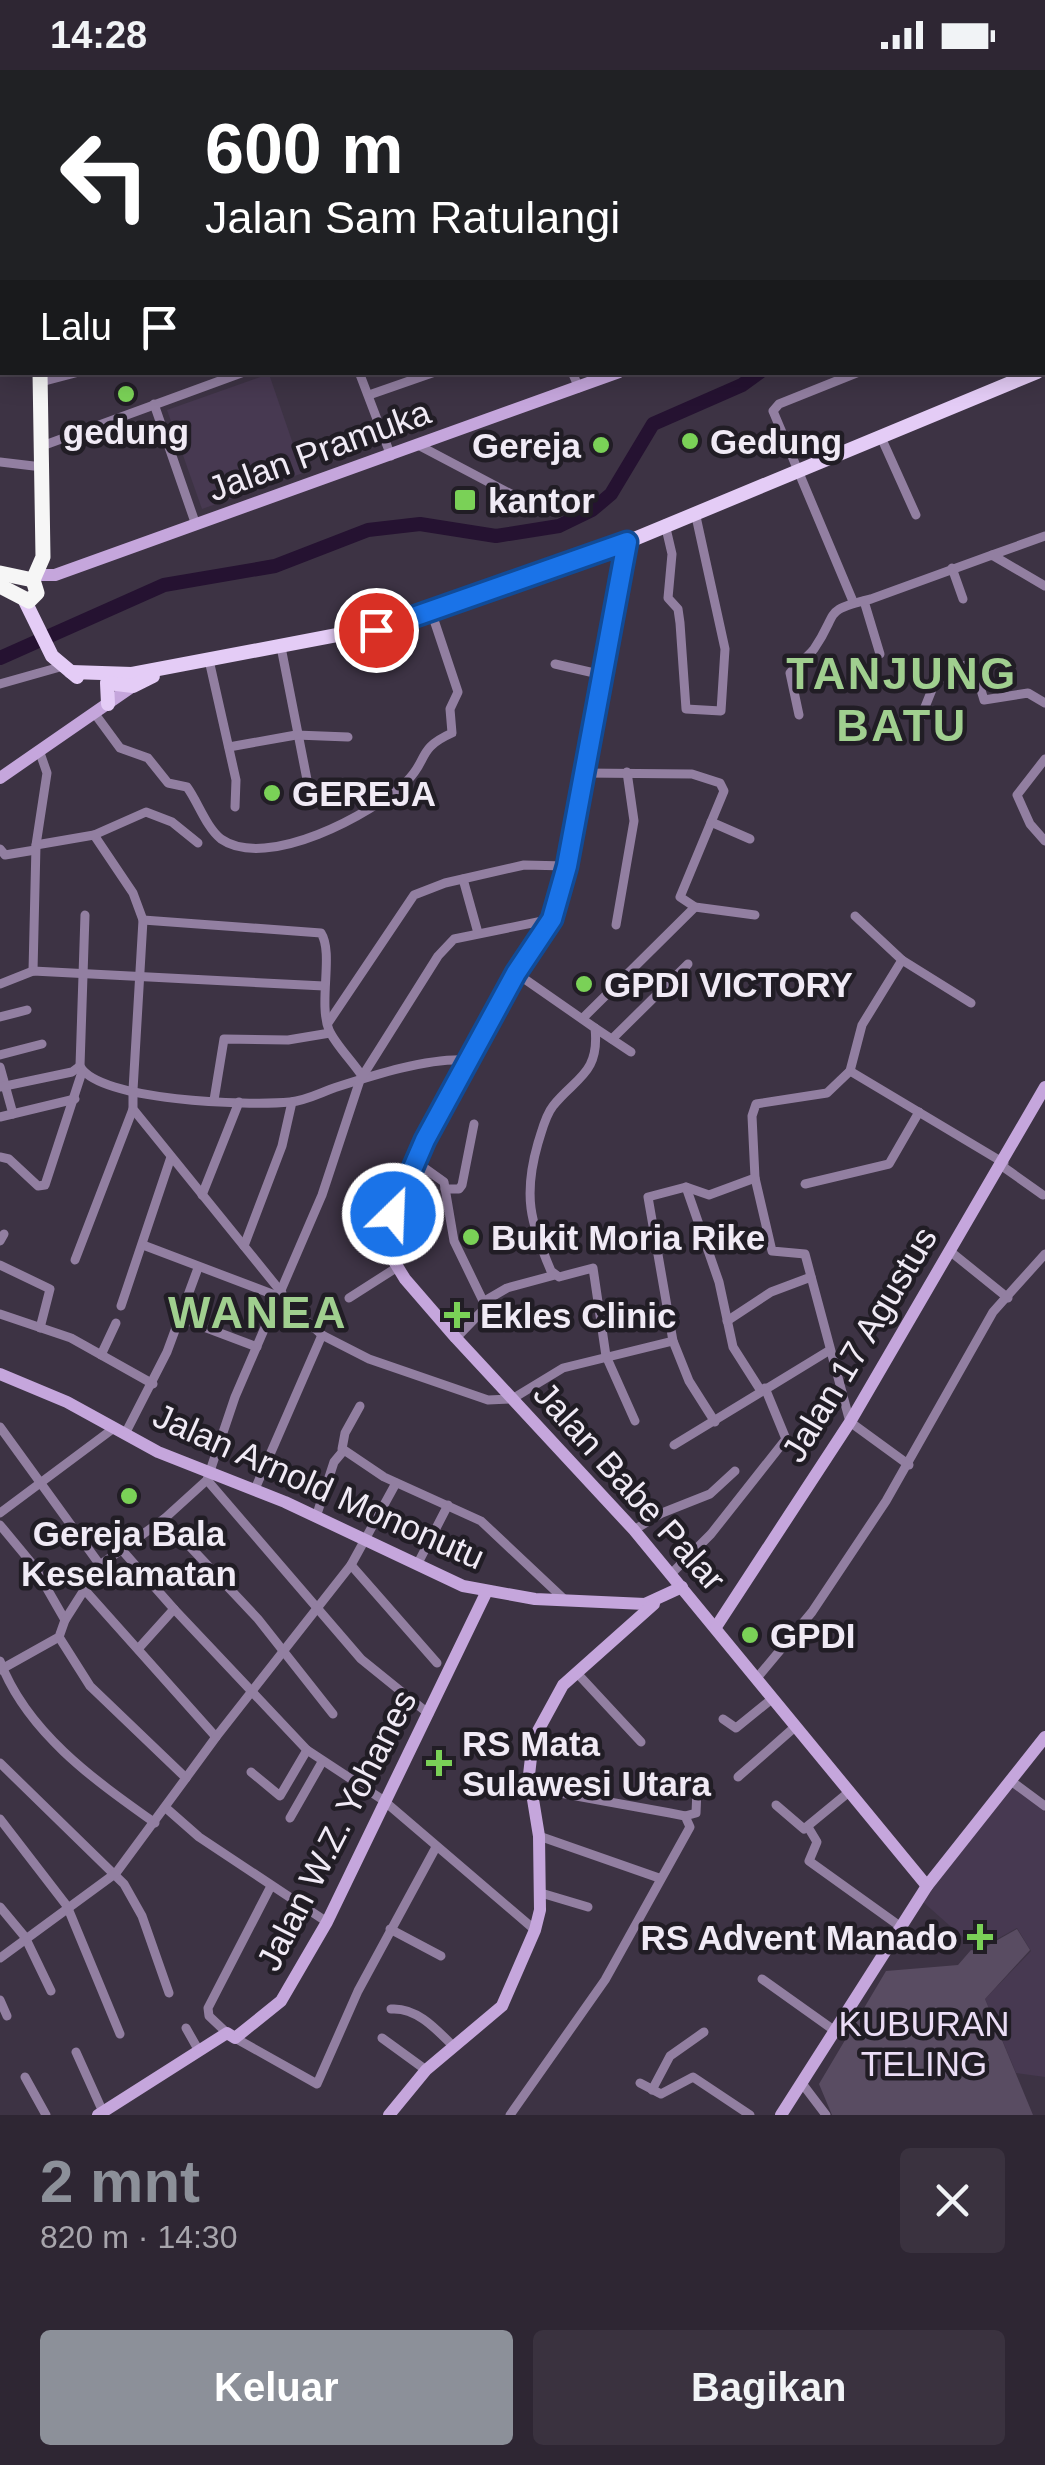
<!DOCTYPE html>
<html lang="id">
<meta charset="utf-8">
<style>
:root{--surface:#2e2633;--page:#3a323f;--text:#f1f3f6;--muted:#a7a5ac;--line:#49434e;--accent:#8c9099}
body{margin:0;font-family:Helvetica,sans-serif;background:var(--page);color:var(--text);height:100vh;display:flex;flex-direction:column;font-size:38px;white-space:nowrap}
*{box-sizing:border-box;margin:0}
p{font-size:32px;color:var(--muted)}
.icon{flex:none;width:55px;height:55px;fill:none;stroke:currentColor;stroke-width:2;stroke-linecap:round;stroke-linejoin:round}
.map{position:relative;height:2045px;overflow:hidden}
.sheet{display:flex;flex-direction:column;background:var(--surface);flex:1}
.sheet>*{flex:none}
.top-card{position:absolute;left:0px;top:0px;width:1045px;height:305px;box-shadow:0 5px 25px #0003,0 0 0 2px var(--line);background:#202124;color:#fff;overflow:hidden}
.pin{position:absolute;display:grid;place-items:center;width:85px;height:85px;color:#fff;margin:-42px;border:5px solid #fff;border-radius:50%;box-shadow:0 2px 10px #0007}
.me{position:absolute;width:110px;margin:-55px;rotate:24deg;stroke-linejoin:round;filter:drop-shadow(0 0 8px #0008)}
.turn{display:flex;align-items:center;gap:35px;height:210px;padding:0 40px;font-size:45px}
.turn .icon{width:130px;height:130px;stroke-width:2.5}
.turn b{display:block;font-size:70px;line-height:85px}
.then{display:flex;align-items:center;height:95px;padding:0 40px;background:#0003;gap:20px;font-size:38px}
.round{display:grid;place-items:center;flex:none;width:105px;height:105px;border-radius:10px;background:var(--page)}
.overview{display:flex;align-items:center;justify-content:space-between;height:170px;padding:0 40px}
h1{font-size:60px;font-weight:800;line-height:75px;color:var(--accent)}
.cta{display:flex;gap:20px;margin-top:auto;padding:20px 40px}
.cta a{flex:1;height:115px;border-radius:10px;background:var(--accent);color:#fff;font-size:40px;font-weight:800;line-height:115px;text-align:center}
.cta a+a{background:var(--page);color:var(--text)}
.status{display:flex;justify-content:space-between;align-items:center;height:70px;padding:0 50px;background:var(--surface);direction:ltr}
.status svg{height:28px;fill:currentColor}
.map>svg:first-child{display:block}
.built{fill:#473951}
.green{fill:#594c62}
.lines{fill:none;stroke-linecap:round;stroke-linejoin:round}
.river{stroke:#251231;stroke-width:14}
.street{stroke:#927fa1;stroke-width:9}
.secondary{stroke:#c5a6dc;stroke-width:12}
.primary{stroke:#e4ccf6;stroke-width:14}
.highway{stroke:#f6f6f6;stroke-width:15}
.route-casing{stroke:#114b97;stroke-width:25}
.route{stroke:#1a73e8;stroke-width:18}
.poi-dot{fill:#7ad157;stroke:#211d25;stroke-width:4}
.labels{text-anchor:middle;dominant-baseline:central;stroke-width:9;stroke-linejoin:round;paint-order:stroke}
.poi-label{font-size:35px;font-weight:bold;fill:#f0eaf5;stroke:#211d25;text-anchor:start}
.street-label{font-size:35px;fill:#f0eaf5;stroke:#211d25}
.park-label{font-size:35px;fill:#ebddf6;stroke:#211d25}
.district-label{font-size:45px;font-weight:bold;letter-spacing:2.5px;fill:#a0cf8f;stroke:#211d25}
</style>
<div class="status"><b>14:28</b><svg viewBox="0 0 49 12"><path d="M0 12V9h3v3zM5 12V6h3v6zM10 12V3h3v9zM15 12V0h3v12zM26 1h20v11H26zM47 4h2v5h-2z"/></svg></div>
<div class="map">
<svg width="1045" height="2045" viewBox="0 0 1045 2045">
<rect width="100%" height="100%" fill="#3d3344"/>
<g class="built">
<path d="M269 304 303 403 202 439 167 340Z"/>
<path d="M1014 1716 1045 1742V2007L1016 2003 985 1929 1031 1881 1017 1858 977 1880 922 1831Z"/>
</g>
<path class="green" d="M1017 1859 1030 1880 985 1929 1033 2045H832L819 2014 886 1901 958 1895 971 1880 978 1881Z"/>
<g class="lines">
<g class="river">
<path d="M1042 199 1045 201"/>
<path d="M0 588 164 515 275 496 368 460 420 454 496 466 559 456 592 440 611 424 653 354 742 315 760 302"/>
</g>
<g class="street">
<path d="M159 0 160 2"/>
<path d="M202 0V2"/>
<path d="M298 0V2"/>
<path d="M749 0V2"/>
<path d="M793 0 794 2"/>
<path d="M830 0 831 2"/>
<path d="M872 0V2"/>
<path d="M912 0V2"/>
<path d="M357 2 371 0"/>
<path d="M586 2 599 0"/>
<path d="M706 2 710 0"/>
<path d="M1042 67 1045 68"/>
<path d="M0 86H2"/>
<path d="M1042 109 1045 110"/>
<path d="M0 116H2"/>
<path d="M359 302 391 386"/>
<path d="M572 302 579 318"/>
<path d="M41 312 79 302"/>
<path d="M369 325 435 302"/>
<path d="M154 334 196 455"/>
<path d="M880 365 916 445"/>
<path d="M42 376 244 302"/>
<path d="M420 376 528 433"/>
<path d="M0 392 42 397"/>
<path d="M665 454 672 484 668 528 678 539 680 553 686 639 721 641 725 579 695 442"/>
<path d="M992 485 1045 466"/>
<path d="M952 498 963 529"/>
<path d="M852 529 773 341 779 334 859 302"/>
<path d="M864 531 880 584"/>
<path d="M281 577 311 730"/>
<path d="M209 590 236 710 235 737"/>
<path d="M555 594 603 605"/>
<path d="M0 614 60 597"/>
<path d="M95 644 120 678 148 688 168 713 187 717C198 732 206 757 221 769 267 801 372 744 406 712 429 690 416 679 452 663L450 639 458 622 432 544"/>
<path d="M799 645 790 603C797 594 807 588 814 579 840 541 821 541 871 529L992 485 1045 516"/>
<path d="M921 647 935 612 966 595 975 600 984 630 1028 623 1045 633"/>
<path d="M229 677 296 665 348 667"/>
<path d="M1045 689 1017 725 1030 754 1045 771"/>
<path d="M583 703 692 704 720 713 724 721 680 827 695 837 755 845"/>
<path d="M711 752 750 769"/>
<path d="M94 765 133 823 143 850 133 1020"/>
<path d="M36 775 94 765 146 742 172 752 198 773"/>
<path d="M0 779 5 785 35 780"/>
<path d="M463 809 478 863"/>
<path d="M85 845 80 996C98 1031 249 1036 290 1032 305 1031 320 1023 334 1018 371 1006 429 987 468 990"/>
<path d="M855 846 902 890"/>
<path d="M143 850 321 863C334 883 318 933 329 960 335 974 353 992 362 1006"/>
<path d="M616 855 634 751 627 702"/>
<path d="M33 901 36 775 47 703 39 680"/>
<path d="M516 903 595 958C600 1004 575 1008 553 1036 545 1046 542 1061 538 1073 523 1125 530 1152 551 1201L559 1207 593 1198 606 1286 635 1351"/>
<path d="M0 914 33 901 324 916"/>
<path d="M0 947 27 940"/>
<path d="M584 947 695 837"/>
<path d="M328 953 414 825 445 813 524 795 567 796"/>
<path d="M595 958 631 982"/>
<path d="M612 969 688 894"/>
<path d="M0 985 42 974"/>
<path d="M0 997 13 1044"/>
<path d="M850 1001 862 955 902 890 971 933"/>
<path d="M0 1017 72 1002 80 996"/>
<path d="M133 1023V1039L282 1223"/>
<path d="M214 1030 224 969 288 970 330 963"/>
<path d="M0 1047 75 1029"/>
<path d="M0 1087 9 1089 38 1116 45 1115 82 1002"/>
<path d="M416 1092 444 1112 454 1171 486 1237 456 1268"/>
<path d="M1002 1096 1043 1125"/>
<path d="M755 1108 772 1181 805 1184 850 1352 909 1395"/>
<path d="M805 1114 889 1094 919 1042"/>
<path d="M686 1117 719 1212 733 1277 761 1321"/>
<path d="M445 1119H459L462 1115 474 1054"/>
<path d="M202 1125 239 1032"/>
<path d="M0 1171 4 1164"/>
<path d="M143 1175 280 1227 322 1265 369 1289 488 1330 512 1329 563 1298 673 1271"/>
<path d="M244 1176 282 1076 292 1032"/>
<path d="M951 1182 1008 1228"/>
<path d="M75 1190 133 1039"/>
<path d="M0 1195 50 1219 40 1258"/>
<path d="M349 1228 396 1198"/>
<path d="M483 1232 507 1218 555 1205"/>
<path d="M121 1236 171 1087"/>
<path d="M0 1244 71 1268 153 1314"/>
<path d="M180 1248 257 1277"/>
<path d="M727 1251 771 1222 811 1207"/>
<path d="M311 1257 334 1237"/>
<path d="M101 1285 116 1253"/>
<path d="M715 1352 689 1311 673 1271 648 1127 686 1117 709 1125 755 1108 752 1046 756 1034 827 1023 850 1001 1004 1093"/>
<path d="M0 1357 100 1495"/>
<path d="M125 1364 167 1282 198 1198"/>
<path d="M674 1375 830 1280"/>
<path d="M342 1379 345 1363 360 1336"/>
<path d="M207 1410 361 1589 429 1644"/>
<path d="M255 1419 322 1265"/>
<path d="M0 1443 114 1358"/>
<path d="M316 1447 334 1392 344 1380 384 1407 481 1451 565 1530"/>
<path d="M164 1449 258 1549 333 1644"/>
<path d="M0 1455 34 1496 65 1550 59 1567 0 1600"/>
<path d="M634 1460 662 1443 710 1424 735 1401"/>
<path d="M121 1479 174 1539 138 1579"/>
<path d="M351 1495 437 1593"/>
<path d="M417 1495 448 1435"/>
<path d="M671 1504 711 1464 786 1369 765 1318"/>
<path d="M83 1518 216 1667 186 1708"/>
<path d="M174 1539 307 1680 383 1730 535 1860"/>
<path d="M65 1550 100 1495 164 1449 207 1410 235 1327 322 1125 360 1010 438 886 454 869 552 849"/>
<path d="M0 1591C27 1663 96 1711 155 1753"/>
<path d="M576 1602 641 1672"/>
<path d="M757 1608 812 1542 886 1431 993 1242 1045 1184"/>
<path d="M723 1649 736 1658 773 1628"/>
<path d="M216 1667 351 1495 396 1413"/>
<path d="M0 1693 124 1814 142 1846 169 1923"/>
<path d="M251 1702 280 1726 307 1680"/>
<path d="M738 1707 796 1656"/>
<path d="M1011 1711 1045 1736"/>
<path d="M776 1735 804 1759 849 1722"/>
<path d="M166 1738 199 1767 327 1852"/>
<path d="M685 1746 696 1743 697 1719 688 1711"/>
<path d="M290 1748 322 1692"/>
<path d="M0 1749 67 1836 120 1964"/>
<path d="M808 1757 817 1772 809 1791 901 1857"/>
<path d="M539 1766 659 1808"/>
<path d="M541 1823 588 1837"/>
<path d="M0 1837 25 1867 51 1921"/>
<path d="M390 1859 441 1886"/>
<path d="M0 1888 116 1803 186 1708 90 1616 59 1567"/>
<path d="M762 1909 835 1961"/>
<path d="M0 1930 7 1946"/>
<path d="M391 1939C417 1937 437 1960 454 1977"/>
<path d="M186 1958 199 1981"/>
<path d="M227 1963 209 1946 208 1938 271 1816"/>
<path d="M235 1968 317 2014 358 1921 435 1779"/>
<path d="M382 1968 426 2000"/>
<path d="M76 1982 103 2042"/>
<path d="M25 2007 46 2045"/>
<path d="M801 2012 826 2045"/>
<path d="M640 2013 661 2024 693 2007 750 2045"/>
<path d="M652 2020 670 1986 704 1962"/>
<path d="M510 2045 605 1910 690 1757 685 1746 670 1743 560 1723 533 1725"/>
</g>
<g class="secondary">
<path d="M1036 0V2"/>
<path d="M219 2 226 0"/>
<path d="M627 472 567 796 552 849 501 929 425 1070 387 1160 386 1178 405 1209 456 1268 634 1460 927 1816"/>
<path d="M38 505H55L619 302"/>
<path d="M0 708 133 616"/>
<path d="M0 1304 67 1332 158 1382 285 1432 463 1516 535 1529 645 1534 682 1517"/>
<path d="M716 1557 850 1352 1045 1017"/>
<path d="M98 2045 227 1963 235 1968 281 1931 327 1852 486 1523"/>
<path d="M389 2045 426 2000 502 1936 535 1860 540 1840 539 1766 529 1705 533 1670 563 1615 654 1534"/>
<path d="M781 2045 927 1816 1045 1667"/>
</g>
<g class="primary">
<path d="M25 531 52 586 77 607"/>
<path d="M71 602 132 604 405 552 627 472 1037 302"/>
<path d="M107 613 108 634"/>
<path d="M108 613 133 616 153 606"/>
</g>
<g class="highway">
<path d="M24 0V2"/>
<path d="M0 503 33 510"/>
<path d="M33 510 43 487 40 302"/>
<path d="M0 516 29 531 37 523 33 510"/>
</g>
</g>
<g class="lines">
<g class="route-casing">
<path id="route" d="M376 560 627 472 567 796 552 849 516 903 425 1070 393 1144"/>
</g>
<use href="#route" class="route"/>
</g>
<g class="poi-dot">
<circle cx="126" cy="324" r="10"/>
<circle cx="690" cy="371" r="10"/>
<circle cx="601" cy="375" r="10"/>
<rect x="453" y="418" width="24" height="24" rx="5"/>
<circle cx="272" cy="723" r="10"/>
<circle cx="584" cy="914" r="10"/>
<circle cx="471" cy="1167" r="10"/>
<path d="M452 1230h10v10h10v10h-10v10h-10v-10h-10v-10h10z"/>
<circle cx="129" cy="1426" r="10"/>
<circle cx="750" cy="1565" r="10"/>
<path d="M434 1678h10v10h10v10h-10v10h-10v-10h-10v-10h10z"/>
<path d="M975 1852h10v10h10v10h-10v10h-10v-10h-10v-10h10z"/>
</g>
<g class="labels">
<g class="poi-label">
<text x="126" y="361" text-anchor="middle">gedung</text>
<text x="710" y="371">Gedung</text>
<text x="581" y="375" text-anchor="end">Gereja</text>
<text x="488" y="430">kantor</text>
<text x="292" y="723">GEREJA</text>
<text x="604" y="914">GPDI VICTORY</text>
<text x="491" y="1167">Bukit Moria Rike</text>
<text x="480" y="1245">Ekles Clinic</text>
<text x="129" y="1463" text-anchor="middle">Gereja Bala<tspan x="129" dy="40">Keselamatan</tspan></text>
<text x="770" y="1565">GPDI</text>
<text x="462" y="1673">RS Mata<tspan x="462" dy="40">Sulawesi Utara</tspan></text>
<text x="958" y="1867" text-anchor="end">RS Advent Manado</text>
</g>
<g class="street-label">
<text transform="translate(319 380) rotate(-20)">Jalan Pramuka</text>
<text transform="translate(859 1274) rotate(-59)">Jalan 17 Agustus</text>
<text transform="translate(319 1416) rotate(24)">Jalan Arnold Mononutu</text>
<text transform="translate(630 1416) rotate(48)">Jalan Babe Palar</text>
<text transform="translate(336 1760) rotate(-63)">Jalan W.Z. Yohanes</text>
</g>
<g class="park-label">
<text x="924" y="1953">KUBURAN<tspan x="924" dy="40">TELING</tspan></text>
</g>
<g class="district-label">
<text x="902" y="603">TANJUNG<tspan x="902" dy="52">BATU</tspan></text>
<text x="258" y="1242">WANEA</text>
</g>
</g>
</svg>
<div class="pin" style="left:376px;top:560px;background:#d93025"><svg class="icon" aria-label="arrive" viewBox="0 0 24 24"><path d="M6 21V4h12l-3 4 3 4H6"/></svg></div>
<svg class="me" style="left:393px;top:1144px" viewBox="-20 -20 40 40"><circle r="17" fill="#1a73e8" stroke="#fff" stroke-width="3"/><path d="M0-11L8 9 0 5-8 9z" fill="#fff"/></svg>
<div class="top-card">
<div class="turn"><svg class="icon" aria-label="left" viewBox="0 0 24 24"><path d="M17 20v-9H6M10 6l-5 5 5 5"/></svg><div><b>600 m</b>Jalan Sam Ratulangi</div></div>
<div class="then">Lalu<svg class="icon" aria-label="arrive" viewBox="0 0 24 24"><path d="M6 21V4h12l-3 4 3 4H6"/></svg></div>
</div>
</div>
<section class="sheet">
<div class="overview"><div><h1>2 mnt</h1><p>820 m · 14:30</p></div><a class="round"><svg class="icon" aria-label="close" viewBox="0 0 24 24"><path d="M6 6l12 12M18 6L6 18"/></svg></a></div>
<div class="cta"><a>Keluar</a><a>Bagikan</a></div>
</section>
